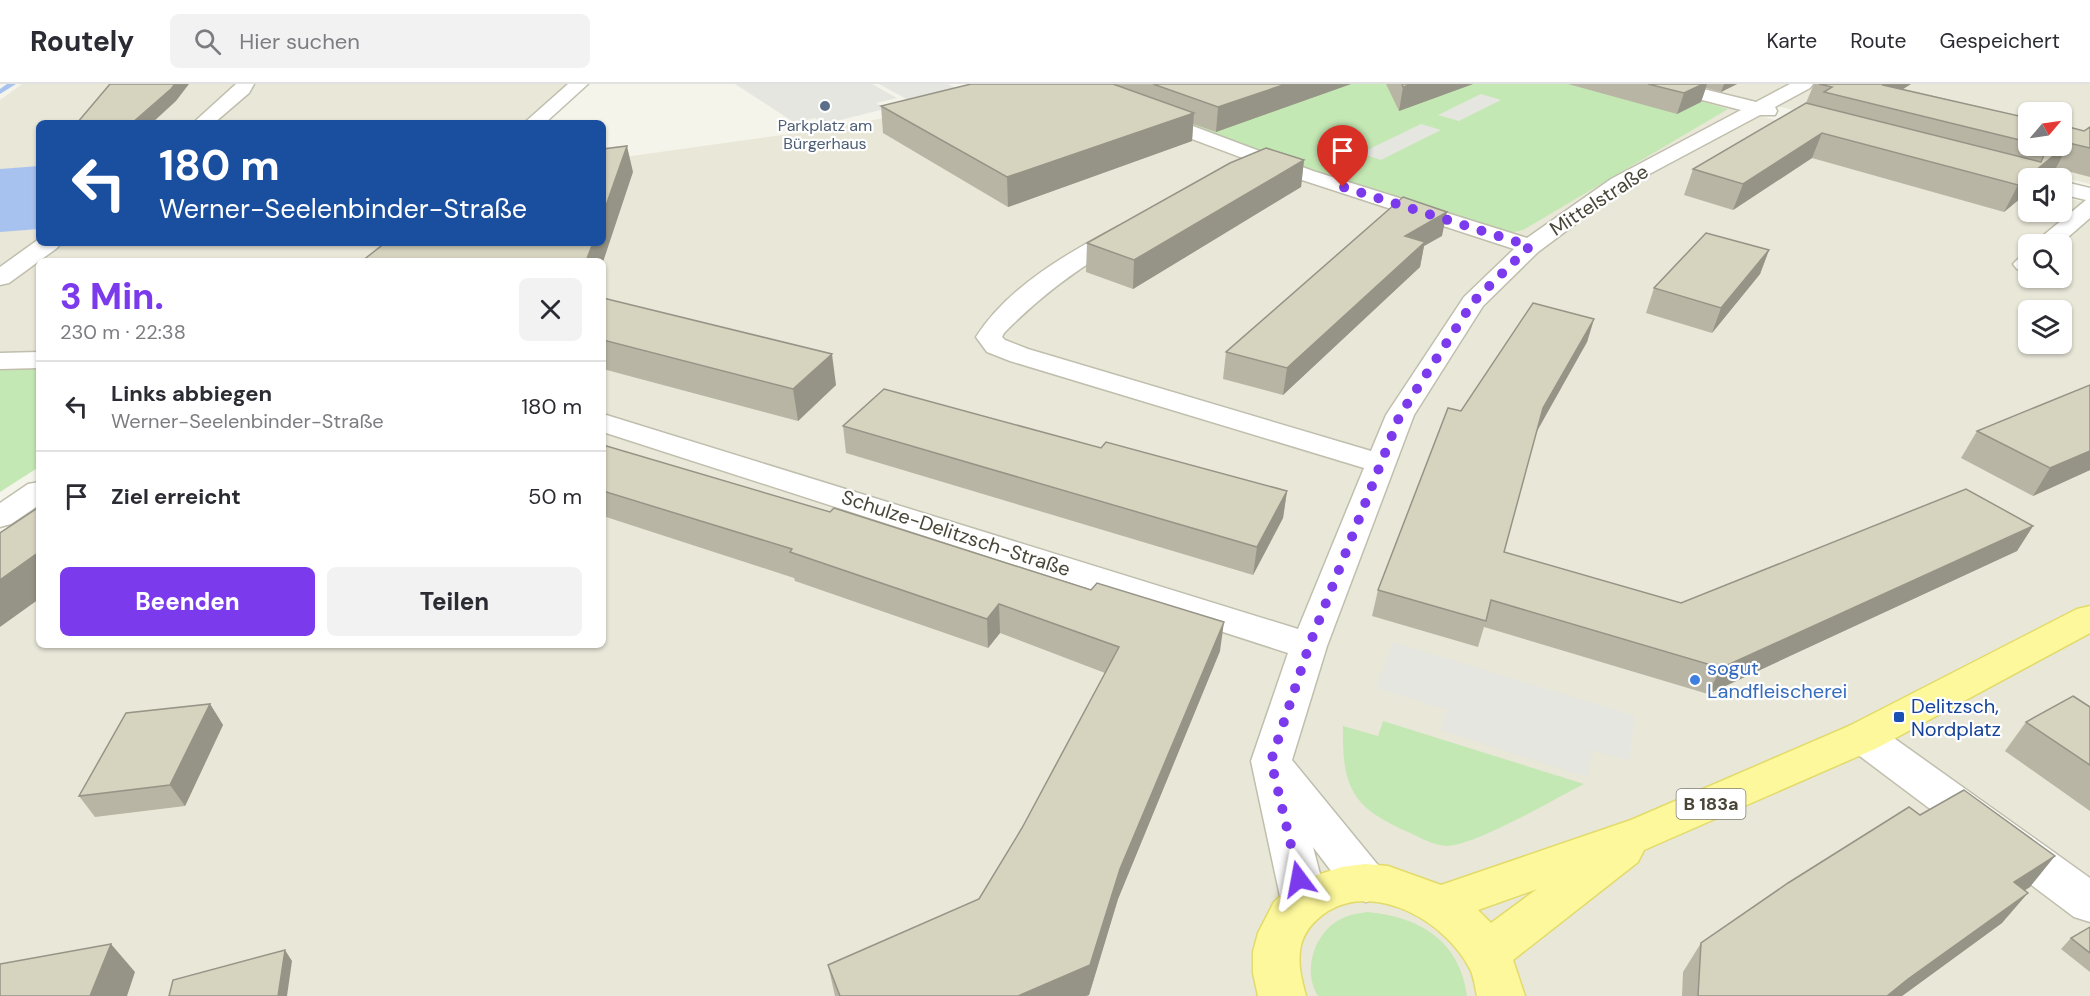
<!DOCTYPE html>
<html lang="de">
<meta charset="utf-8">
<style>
:root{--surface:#fff;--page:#f2f2f3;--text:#2b2b33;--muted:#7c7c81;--line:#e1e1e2;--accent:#7c3aed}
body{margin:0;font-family:"DM Sans",sans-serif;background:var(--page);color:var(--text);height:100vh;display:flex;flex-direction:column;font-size:22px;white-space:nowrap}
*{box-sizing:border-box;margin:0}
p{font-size:20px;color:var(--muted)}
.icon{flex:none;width:33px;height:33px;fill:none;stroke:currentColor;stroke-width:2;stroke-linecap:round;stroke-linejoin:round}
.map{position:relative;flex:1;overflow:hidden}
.panel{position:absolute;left:36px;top:174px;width:570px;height:390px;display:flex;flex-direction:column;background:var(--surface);border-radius:9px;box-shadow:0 2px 4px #0004}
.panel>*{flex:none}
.top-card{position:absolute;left:36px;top:36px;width:570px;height:126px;border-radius:9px;box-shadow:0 2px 4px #0004;background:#1a4fa0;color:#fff;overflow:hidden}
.needle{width:39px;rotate:61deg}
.buttons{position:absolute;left:2018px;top:18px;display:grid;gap:12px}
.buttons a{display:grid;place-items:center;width:54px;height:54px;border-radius:9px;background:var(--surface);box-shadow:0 2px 4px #0004;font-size:30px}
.pin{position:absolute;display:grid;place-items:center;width:51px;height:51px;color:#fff;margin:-62px -26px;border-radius:50% 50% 50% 0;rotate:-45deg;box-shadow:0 0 6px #0007}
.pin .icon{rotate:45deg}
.me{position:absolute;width:66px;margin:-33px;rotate:347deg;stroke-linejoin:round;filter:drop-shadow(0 0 4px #0008)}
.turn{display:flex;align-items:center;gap:21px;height:126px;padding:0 24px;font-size:27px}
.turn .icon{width:78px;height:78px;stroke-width:2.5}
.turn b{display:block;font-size:42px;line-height:51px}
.round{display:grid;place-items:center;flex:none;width:63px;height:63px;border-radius:9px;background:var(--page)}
.summary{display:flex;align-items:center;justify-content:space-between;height:102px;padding:0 24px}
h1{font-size:36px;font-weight:800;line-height:45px;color:var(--accent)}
.primary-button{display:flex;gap:12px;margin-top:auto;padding:12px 24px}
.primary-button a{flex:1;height:69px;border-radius:9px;background:var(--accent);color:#fff;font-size:24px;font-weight:800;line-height:69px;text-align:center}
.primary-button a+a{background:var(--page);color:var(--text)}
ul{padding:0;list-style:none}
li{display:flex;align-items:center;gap:18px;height:90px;padding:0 24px;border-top:2px solid var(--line)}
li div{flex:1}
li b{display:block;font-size:22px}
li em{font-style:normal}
header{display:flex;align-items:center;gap:36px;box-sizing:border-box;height:84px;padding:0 30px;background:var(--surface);border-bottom:2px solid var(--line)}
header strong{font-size:28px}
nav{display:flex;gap:33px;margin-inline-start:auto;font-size:21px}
.search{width:420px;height:54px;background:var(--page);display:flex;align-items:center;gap:15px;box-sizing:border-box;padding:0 21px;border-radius:9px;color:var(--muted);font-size:22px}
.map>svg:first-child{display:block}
.residential{fill:#e9e7d8;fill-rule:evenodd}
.green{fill:#c4e8b4}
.parking{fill:#e6e6e1}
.water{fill:#a8c2f0}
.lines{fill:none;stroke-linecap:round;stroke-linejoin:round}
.stream{fill:#a8c2f0;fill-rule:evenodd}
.minor-casing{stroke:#c0bead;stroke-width:3}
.major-casing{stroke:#e2db6a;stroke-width:3}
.minor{fill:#fff;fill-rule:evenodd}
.major{fill:#fdf89b;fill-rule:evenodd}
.wall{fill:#b8b5a4}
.shaded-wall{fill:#969486}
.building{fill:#d6d3bf;stroke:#969486;stroke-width:1.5}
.route{stroke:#7c3aed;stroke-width:10;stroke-dasharray:0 18}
.service-dot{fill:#5c6f8a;stroke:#fff;stroke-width:2}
.shop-dot{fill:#3f7fe0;stroke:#fff;stroke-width:2}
.transit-dot{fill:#1a4fb4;stroke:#fff;stroke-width:2}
.labels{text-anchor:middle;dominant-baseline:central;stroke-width:4.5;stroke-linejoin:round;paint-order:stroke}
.far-service-label{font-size:16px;fill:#4e5e75;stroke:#fff}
.shield{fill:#fff;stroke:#807e74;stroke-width:1.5}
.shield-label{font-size:18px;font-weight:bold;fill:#494638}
.street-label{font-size:20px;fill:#494638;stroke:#fff}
.shop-label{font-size:20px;fill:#366cbe;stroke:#fff;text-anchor:start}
.transit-label{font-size:20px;fill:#164399;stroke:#fff;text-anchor:start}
</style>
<header>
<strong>Routely</strong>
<div class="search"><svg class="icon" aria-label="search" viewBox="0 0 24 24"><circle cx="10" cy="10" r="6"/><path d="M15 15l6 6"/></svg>Hier suchen</div>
<nav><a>Karte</a><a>Route</a><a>Gespeichert</a></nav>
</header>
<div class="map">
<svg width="2090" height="912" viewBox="0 0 2090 912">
<rect width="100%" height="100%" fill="#f5f4ea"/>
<g class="residential">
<path d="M22 0H579L534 39H39V159H386L364 177H39V276L0 277V16Z"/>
<path d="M1642 0 2028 104V128H2061V112L2090 120V912H0V461L39 435V561H603V76L804 48 902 31ZM2028 160H2061V194H2028ZM2028 226H2061V260H2028Z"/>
<path d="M1689 0H2090V100ZM2028 28H2061V62H2028Z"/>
</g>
<g class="green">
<path d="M1081 0H1642L1728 25 1523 146 1511 149 1311 86 1171 36Z"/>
<path d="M39 276V383L0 408V277Z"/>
<path d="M1383 637 1584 700C1554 715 1477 761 1447 762 1435 762 1419 753 1408 748 1351 723 1342 703 1343 642L1378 652Z"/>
<path d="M1368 828C1420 833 1460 857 1467 912H1318C1301 885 1316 844 1345 833 1352 830 1361 829 1368 828Z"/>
</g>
<g class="parking">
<path d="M735 0H872L897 14 876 19 885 25 824 40 815 34 795 39Z"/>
<path d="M879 0H948L958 5 910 17Z"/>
<path d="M1481 10 1501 16 1459 37 1438 31Z"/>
<path d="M1421 40 1441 46 1381 76 1361 69Z"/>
<path d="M1393 558 1635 632 1629 677 1592 666 1587 693 1440 646 1447 626 1376 604Z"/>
</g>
<path class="water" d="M39 82V145L0 148V85Z"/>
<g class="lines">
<path class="stream" d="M7 0H16L0 10V5Z"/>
<g class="minor-casing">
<g id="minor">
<path d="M236 0H254L249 9 214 39H193Z"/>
<path d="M568 0H588L545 39H524Z"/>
<path d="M1653 0H1683L1756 18 1790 0H1813L1810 4 1775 23 1777 27 1775 31H1760L1625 103 1538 168 1483 222 1414 331 1327 562 1292 676 1382 786 1388 799 1382 812 1366 818 1350 812 1313 763 1327 817 1320 831 1304 836 1288 831 1281 817 1251 677 1288 569 603 348V330L1298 545 1364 384 1010 277 987 268 976 253C1008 203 1067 169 1119 142L1127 140 1135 142 1138 147 1135 152C1086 178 1043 209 1004 249L1002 253 1005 256 1028 265 1371 367 1386 331 1464 213 1514 165 1299 95 1144 37 1142 33 1144 29H1158L1313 87 1527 154 1611 95 1741 26 1656 4Z"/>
<path d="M2061 97 2090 104V134L2060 160H2036L2039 155 2086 116 2061 110Z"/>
<path d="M39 155V159H61L57 164 9 199 0 201V183Z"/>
<path d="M2028 171V186L2017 185 2013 180 2020 173Z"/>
<path d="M39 268V284L0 285V269Z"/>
<path d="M39 398V421L11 440 0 443V419L28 400Z"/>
<path d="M1863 638 1877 642 2090 794V838L2074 833 1849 664 1843 653 1849 642Z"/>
</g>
</g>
<g class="major-casing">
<path id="major" d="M2090 522V549L1877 664 1644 766 1638 778 1513 876 1525 912H1477C1475 903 1474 893 1470 885 1447 839 1377 797 1328 827 1313 837 1302 849 1300 867 1298 882 1302 897 1306 912H1258L1253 889V868L1258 849 1274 818 1288 805 1305 795 1342 783 1365 780 1388 782 1441 801 1631 736 1849 642 2077 525ZM1537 805 1491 839 1478 826Z"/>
</g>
<use href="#minor" class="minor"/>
<use href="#major" class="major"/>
</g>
<g class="wall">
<path d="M971 0H1351L1216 48 1193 40 1192 57 1008 123 883 49 881 22Z"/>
<path d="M1386 0H1473L1399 27Z"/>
<path d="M1568 0H1737L1721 8 1706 4 1701 18 1677 30Z"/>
<path d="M1814 0H1911L1903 5 2028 34V62H2061L2090 43V93L2056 84 2028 94V108L2004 128 1812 74 1733 126 1684 111 1693 85 1806 19Z"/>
<path d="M1304 76 1301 103 1133 205 1086 188 1087 159Z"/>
<path d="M1442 152 1424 162 1420 183 1283 311 1223 295 1226 268Z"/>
<path d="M1769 166 1760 190 1712 249 1646 229 1654 204Z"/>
<path d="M603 214 836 301 798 337 603 285Z"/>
<path d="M1594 235 1587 258 1537 346 1504 468 1681 519 2033 442 2017 467 1708 610 1484 543 1478 563 1372 532 1378 506 1461 327Z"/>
<path d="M2090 301V386L2033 412 1961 374 1977 347Z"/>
<path d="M843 342 1287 407 1283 434 1253 491 846 369Z"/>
<path d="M603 361 1220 567 1118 815 1089 911 1086 912H835L828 881 979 815 1022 744 1105 589 1000 549 988 564 795 497 794 494 603 432Z"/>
<path d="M210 620 223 641 185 722 95 733 79 712Z"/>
<path d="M2090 623V727L2005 667 2026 638Z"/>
<path d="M1920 731 2030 803 2024 806 2002 839 1902 912H1682L1683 888 1701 859Z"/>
<path d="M2090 843V888L2061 865 2071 854Z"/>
</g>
<g class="shaded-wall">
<path d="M175 0H189L176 17 152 39H132Z"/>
<path d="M1286 0H1351L1216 48 1218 23Z"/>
<path d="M1412 0H1473L1399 27 1403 3Z"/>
<path d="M1703 0H1707L1701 18 1677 30 1684 9Z"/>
<path d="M1724 0H1737L1721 8Z"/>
<path d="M1884 0H1911L1878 21Z"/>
<path d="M1194 29 1192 57 1008 123 1007 93Z"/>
<path d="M1822 49 1812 74 1733 126 1743 100Z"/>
<path d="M2069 59 2056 84 2044 94H2028V108L2004 128 2018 101Z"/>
<path d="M627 62 633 88 603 178V177H586L593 159H603V130Z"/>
<path d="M1304 76 1301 103 1133 205 1134 176Z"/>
<path d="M1447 128 1442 152 1424 162 1420 183 1283 311 1287 284 1405 152Z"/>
<path d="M1769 166 1760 190 1712 249 1721 224Z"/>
<path d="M1594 235 1587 258 1536 349 1543 324Z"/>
<path d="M832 270 836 301 798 337 793 305Z"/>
<path d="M2090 367V386L2033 412 2050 384Z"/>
<path d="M1287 407 1283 434 1253 491 1257 463Z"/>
<path d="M2033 442 2017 467 1708 610 1721 584Z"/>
<path d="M39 468V515L0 543V496Z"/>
<path d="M999 520 1000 549 988 564 987 535Z"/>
<path d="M1224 538 1220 567 1118 815 1089 911 1086 912H1018L1120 785Z"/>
<path d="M210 620 223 641 185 722 170 701Z"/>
<path d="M2055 772 2030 803 1989 829 2014 798Z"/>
<path d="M2028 809 2002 839 1902 912H1887L1908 895Z"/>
<path d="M111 860 135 888 127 912H90Z"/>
<path d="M285 866 292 877 287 912H278Z"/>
</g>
<g class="building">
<path d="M110 0H175L171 5 132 39H77Z"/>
<path d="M971 0H1113L1194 29 1007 93 881 22Z"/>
<path d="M1153 0H1286L1218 23Z"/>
<path d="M1402 0H1412L1403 3Z"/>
<path d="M1648 0H1703L1684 9Z"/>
<path d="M1819 0H1884L1883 1 2028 34V58L1824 8 1832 3Z"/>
<path d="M1806 19 2041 78 2044 71 2053 70 2049 64 2041 62H2061V41L2084 47 2090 43V64L2069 59 2018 101 1822 49 1743 100 1693 85Z"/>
<path d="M627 62 603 130V65Z"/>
<path d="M1266 64 1304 76 1134 176 1087 159 1230 79Z"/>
<path d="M1403 113 1447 128 1405 152 1425 158 1287 284 1226 268Z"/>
<path d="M1706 149 1769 166 1721 224 1654 204Z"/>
<path d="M385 159H593L586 177H362Z"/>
<path d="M603 214 832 270 793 305 603 256Z"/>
<path d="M1533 219 1594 235 1543 324 1504 468 1681 519 1966 405 2033 442 1721 584 1491 516 1486 537 1378 506 1448 324 1461 327Z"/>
<path d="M2090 301V367L2050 384 1977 347Z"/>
<path d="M884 305 1101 364 1106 358 1287 407 1257 463 843 342Z"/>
<path d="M603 361 830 428 834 424 1091 506 1097 499 1224 538 1120 785 1090 881 1018 912H840L828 881 979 815 1022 744 1119 563 999 520 987 535 790 468 792 465 603 407Z"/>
<path d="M39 423V468L0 496V449Z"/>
<path d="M2073 612 2090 623V681L2026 638Z"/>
<path d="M210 620 170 701 79 712 126 629Z"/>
<path d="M1964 706 2055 772 2014 798 2028 809 1908 895 1887 912H1698L1701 859 1788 799 1909 723 1920 731Z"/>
<path d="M2090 843V869L2071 854Z"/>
<path d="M111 860 90 912H0V880Z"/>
<path d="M285 866 278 912H169L173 896Z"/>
</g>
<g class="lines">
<path class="route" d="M1299 795 1271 677 1309 562 1400 331 1473 218 1530 162 1343 103"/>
</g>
<circle class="service-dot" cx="825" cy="22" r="6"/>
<circle class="shop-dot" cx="1695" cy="596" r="6"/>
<rect class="transit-dot" x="1893" y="627" width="12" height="12" rx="3"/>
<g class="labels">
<g class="far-service-label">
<text x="825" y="41">Parkplatz am<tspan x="825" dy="18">Bürgerhaus</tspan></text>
</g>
<rect class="shield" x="1676.5" y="705" width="69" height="30" rx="4.5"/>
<g class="shield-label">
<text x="1711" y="720">B 183a</text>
</g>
<g class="street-label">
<text transform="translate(1599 116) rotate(-33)">Mittelstraße</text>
<text transform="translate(956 449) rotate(18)">Schulze-Delitzsch-Straße</text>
</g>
<g class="shop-label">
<text x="1707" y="584">sogut<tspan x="1707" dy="23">Landfleischerei</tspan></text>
</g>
<g class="transit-label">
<text x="1911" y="622">Delitzsch,<tspan x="1911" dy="23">Nordplatz</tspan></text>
</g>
</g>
</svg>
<div class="buttons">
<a><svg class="needle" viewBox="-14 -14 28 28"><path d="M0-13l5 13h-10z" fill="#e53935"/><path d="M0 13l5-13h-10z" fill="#7c7c81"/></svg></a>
<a><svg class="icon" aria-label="sound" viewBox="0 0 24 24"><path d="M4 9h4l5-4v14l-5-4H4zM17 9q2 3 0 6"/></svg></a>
<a><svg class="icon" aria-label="search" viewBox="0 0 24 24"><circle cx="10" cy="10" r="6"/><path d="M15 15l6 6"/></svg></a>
<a><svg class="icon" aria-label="layers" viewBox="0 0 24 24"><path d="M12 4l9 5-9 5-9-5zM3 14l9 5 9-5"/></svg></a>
</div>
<div class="pin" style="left:1343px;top:103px;background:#d93025"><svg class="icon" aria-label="arrive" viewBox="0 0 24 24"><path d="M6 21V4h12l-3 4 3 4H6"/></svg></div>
<svg class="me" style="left:1299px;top:795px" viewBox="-20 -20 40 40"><path d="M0-17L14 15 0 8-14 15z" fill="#7c3aed" stroke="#fff" stroke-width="4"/></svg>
<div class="top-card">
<div class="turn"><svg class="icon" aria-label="left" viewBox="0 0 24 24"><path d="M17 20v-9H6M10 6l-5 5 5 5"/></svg><div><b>180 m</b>Werner-Seelenbinder-Straße</div></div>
</div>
<section class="panel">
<div class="summary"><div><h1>3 Min.</h1><p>230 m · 22:38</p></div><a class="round"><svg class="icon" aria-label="close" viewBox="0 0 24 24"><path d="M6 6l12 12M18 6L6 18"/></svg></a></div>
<ul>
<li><svg class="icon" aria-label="left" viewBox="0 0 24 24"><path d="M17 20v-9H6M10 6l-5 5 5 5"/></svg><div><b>Links abbiegen</b><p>Werner-Seelenbinder-Straße</p></div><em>180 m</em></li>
<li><svg class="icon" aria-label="arrive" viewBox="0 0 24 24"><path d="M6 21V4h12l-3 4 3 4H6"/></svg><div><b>Ziel erreicht</b></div><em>50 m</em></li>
</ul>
<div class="primary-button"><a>Beenden</a><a>Teilen</a></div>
</section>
</div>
